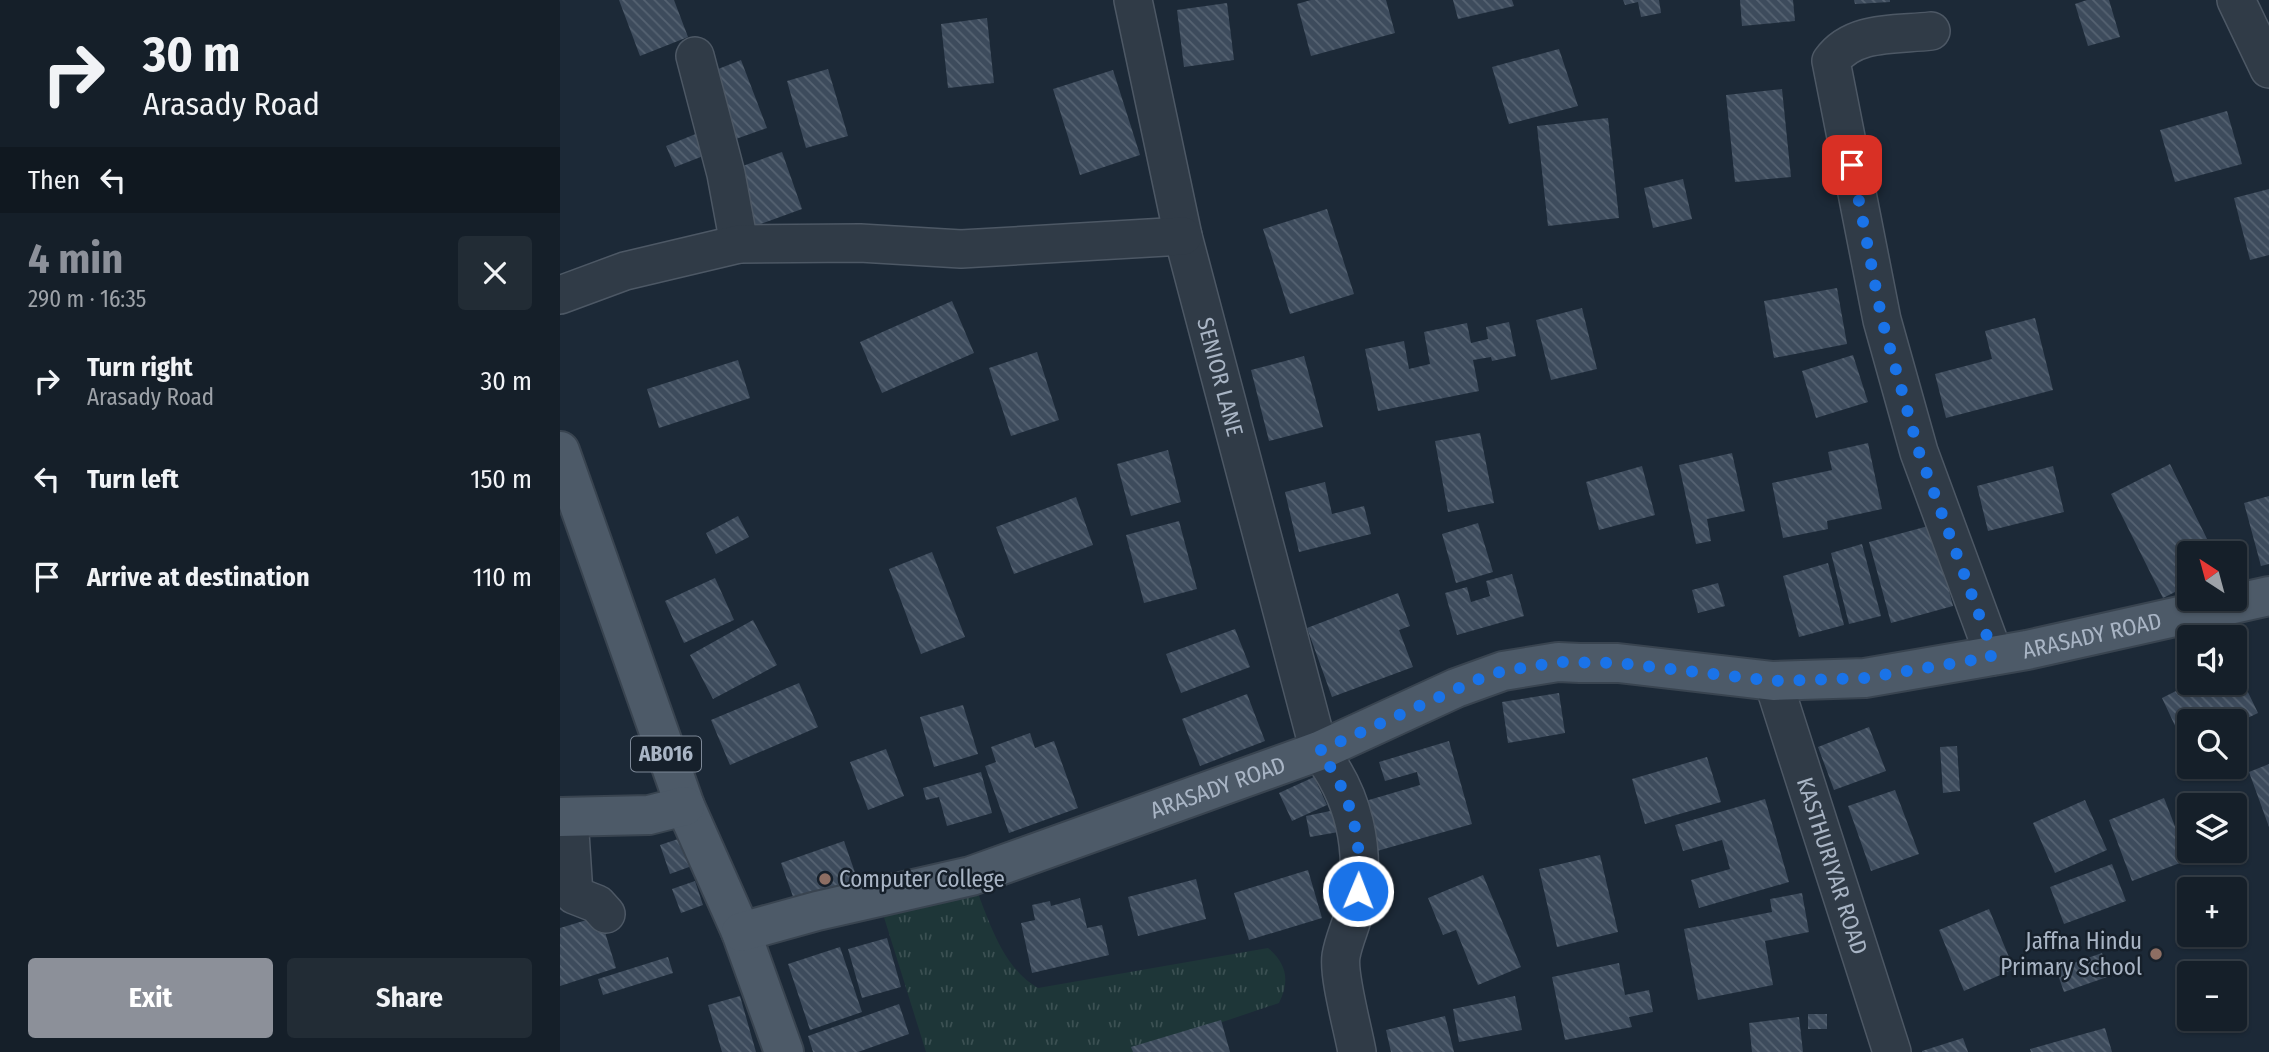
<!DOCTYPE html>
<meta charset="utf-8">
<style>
:root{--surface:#151f29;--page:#222c35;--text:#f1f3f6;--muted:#9da2a8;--line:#343d46;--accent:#8c9099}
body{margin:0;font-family:"Fira Sans Condensed",sans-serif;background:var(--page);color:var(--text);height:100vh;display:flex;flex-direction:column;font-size:26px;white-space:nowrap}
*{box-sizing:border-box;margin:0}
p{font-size:23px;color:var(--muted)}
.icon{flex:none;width:38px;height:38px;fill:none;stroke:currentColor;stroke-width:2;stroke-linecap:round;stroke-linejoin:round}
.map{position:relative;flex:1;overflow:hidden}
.panel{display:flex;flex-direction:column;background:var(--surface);width:560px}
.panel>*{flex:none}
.hud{background:#151f29;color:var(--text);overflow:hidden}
.needle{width:46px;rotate:324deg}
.tools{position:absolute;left:1617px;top:541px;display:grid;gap:14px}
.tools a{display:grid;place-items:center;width:70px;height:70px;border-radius:7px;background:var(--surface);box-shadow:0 2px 5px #0004,0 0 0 2px var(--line);font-size:35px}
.pin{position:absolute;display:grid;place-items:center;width:60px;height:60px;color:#fff;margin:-30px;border-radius:14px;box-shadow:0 4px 10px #0006}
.me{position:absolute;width:77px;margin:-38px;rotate:1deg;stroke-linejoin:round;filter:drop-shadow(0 0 5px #0008)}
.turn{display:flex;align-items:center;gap:24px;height:147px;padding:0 28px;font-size:32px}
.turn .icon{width:91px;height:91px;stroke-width:2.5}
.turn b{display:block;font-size:49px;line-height:60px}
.then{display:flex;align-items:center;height:66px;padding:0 28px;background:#0003;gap:14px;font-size:26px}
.round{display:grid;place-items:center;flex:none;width:74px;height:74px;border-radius:7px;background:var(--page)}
.headline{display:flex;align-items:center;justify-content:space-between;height:119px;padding:0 28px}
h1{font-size:42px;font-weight:700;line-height:52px;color:var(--accent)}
.button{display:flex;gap:14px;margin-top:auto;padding:14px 28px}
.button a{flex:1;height:80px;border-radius:7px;background:var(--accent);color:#fff;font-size:28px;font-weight:700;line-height:80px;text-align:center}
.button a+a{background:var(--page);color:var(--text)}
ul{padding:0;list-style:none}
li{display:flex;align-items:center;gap:21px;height:98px;padding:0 28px}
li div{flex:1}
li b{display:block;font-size:26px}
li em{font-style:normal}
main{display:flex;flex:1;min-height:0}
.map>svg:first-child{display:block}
.grass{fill:url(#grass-tufts)}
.building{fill:url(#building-back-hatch)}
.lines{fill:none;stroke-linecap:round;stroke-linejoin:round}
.minor-casing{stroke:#4d5865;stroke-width:40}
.major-casing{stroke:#394450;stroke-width:42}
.minor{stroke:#303b47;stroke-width:37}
.major{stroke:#4d5a68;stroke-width:38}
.route{stroke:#1a73e8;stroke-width:12;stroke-dasharray:0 21.6}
.education-dot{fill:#8d6e63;stroke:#16202b;stroke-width:2.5}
.labels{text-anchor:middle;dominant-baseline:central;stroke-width:5;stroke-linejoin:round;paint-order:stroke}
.shield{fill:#16202b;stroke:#7d8897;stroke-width:2}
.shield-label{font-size:21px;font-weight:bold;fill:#a9b5c5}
.street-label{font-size:23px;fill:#a9b5c5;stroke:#16202b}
.poi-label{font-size:23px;fill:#a9b5c5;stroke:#16202b;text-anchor:start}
</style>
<main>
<section class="panel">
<div class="hud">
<div class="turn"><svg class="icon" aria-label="right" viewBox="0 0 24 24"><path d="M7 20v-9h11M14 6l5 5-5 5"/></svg><div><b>30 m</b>Arasady Road</div></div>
<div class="then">Then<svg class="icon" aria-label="left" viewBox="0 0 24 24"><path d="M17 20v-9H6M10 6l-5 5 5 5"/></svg></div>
</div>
<div class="headline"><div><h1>4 min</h1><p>290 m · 16:35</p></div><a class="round"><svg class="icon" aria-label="close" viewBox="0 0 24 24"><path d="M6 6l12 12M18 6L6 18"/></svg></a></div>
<ul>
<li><svg class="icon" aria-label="right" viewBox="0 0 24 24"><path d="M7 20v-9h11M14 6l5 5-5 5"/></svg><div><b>Turn right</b><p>Arasady Road</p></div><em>30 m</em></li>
<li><svg class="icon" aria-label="left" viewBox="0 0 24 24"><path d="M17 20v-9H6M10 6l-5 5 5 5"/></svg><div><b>Turn left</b></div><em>150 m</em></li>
<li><svg class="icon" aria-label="arrive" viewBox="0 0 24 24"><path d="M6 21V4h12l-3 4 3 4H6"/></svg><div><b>Arrive at destination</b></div><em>110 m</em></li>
</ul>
<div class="button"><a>Exit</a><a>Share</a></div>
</section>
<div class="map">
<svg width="1709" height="1052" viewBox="0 0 1709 1052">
<defs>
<pattern id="grass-tufts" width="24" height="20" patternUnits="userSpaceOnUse" patternTransform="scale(1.75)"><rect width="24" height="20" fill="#1e3638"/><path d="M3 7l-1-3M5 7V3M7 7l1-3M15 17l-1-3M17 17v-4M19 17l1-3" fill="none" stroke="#3c5153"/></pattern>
<pattern id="building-back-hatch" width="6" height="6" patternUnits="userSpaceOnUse" patternTransform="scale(1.75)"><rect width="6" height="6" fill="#3d4b5c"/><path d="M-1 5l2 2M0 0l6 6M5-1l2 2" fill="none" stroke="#566372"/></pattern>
</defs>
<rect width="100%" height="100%" fill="#1c2937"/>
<path class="grass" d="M411 876C427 913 440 967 478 988L708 948C727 964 730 981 719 1003L573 1052H366L318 898Z"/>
<g class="building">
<path d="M59 0H114L128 37 80 56Z"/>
<path d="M751 0H826L835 33 751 56 737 4Z"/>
<path d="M893 0H952L954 6 898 19Z"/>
<path d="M1063 0H1099L1101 13 1081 17 1078 2 1065 5Z"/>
<path d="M1180 0H1233L1235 21 1182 26Z"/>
<path d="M1294 0H1330V2L1295 4Z"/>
<path d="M1527 0H1549L1560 37 1528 46 1515 4Z"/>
<path d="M667 3 674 60 624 67 617 10Z"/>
<path d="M427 18 434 83 388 88 381 24Z"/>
<path d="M999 49 1018 106 949 124 932 67Z"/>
<path d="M181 60 207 128 173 140 148 73Z"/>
<path d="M268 69 288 136 246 148 227 81Z"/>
<path d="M553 70 580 155 520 175 493 89Z"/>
<path d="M1222 89 1231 177 1175 182 1166 95Z"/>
<path d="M1667 111 1682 164 1615 182 1600 130Z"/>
<path d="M1048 118 1059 218 988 226 977 126Z"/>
<path d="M143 131 151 153 115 167 106 146Z"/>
<path d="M222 152 242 209 195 226 174 169Z"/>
<path d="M1123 179 1132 219 1093 228 1084 188Z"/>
<path d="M1709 189V255L1690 260 1674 198Z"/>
<path d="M767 209 794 294 730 314 703 229Z"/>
<path d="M1277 288 1287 344 1214 358 1204 301Z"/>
<path d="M392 301 414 353 322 393 300 342Z"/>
<path d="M1022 308 1037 369 991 380 976 320Z"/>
<path d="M1475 318 1493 390 1386 418 1375 374 1432 359 1425 331Z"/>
<path d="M949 322 956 356 932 361 931 357 913 360 919 391 818 411 805 349 844 341 849 369 870 364 864 332 907 323 911 343 928 339 926 327Z"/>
<path d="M477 352 499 420 451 436 429 368Z"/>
<path d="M1293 355 1308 402 1256 418 1242 371Z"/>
<path d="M744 356 763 427 709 441 691 370Z"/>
<path d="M178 360 190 398 99 428 87 389Z"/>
<path d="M920 433 934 503 888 512 875 441Z"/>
<path d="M1308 443 1322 509 1267 521 1268 529 1223 538 1212 483 1272 470 1268 452Z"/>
<path d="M608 450 621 502 571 516 557 464Z"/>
<path d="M1172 453 1185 511 1147 519 1151 541 1136 544 1119 465Z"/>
<path d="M1610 464 1654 553H1629V585L1603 598 1551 494Z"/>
<path d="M1082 466 1095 515 1039 530 1026 482Z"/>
<path d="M1493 466 1504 512 1428 531 1417 486Z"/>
<path d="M765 482 772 514 804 506 811 534 739 552 725 492Z"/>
<path d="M1709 496V564L1701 566 1684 503Z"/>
<path d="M516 497 533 545 454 574 436 527Z"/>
<path d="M178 516 189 537 156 554 146 533Z"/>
<path d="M619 521 637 589 584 603 566 535Z"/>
<path d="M918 523 933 572 896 583 882 534Z"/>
<path d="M1372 525 1393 606 1331 623 1309 542Z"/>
<path d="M1302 544 1321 616 1289 624 1271 553Z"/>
<path d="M372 552 405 637 361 654 329 569Z"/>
<path d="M1268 563 1284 625 1239 637 1223 576Z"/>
<path d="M952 574 964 616 897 635 885 593 907 587 911 602 930 596 926 581Z"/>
<path d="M155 578 174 620 124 643 105 601Z"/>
<path d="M1158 583 1165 606 1138 613 1132 590Z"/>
<path d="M838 593 850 626 839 630 853 667 772 697 747 628Z"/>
<path d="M193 620 217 665 153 699 130 655Z"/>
<path d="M675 629 690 667 621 693 606 654Z"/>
<path d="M1634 682H1671L1676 693 1686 688 1698 713 1675 724V721H1629V746L1625 747 1602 698Z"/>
<path d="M239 683 258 727 170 765 151 720Z"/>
<path d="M999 693 1005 733 948 743 942 702Z"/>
<path d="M687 694 705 741 640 766 622 719Z"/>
<path d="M403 705 418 754 374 767 360 717Z"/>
<path d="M1309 727 1326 771 1274 790 1258 747Z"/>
<path d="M470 733 475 748 494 741 518 808 449 833 425 766 436 762 431 747Z"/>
<path d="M889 741 912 824 817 851 802 802 860 785 857 772 825 781 819 762Z"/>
<path d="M1397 746 1400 791 1383 793 1380 747Z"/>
<path d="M326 749 344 796 308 810 290 762Z"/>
<path d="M1147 757 1161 802 1085 824 1072 779Z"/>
<path d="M1709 764V827L1689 772Z"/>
<path d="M421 772 432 813 387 826 379 797 366 800 363 788Z"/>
<path d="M754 777 767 805 732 821 719 793Z"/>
<path d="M1335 790 1359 854 1311 871 1288 806Z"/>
<path d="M1604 798 1628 860 1572 881 1549 820Z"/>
<path d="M1205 799 1229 882 1139 908 1131 880 1170 869 1162 840 1123 851 1115 825Z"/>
<path d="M1525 800 1547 850 1495 873 1473 823Z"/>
<path d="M780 809 784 831 750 837 746 816Z"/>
<path d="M130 835 140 863 110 874 100 845Z"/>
<path d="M284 841 300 887 237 908 221 863Z"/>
<path d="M1040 855 1058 932 997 947 979 869Z"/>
<path d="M1552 864 1566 901 1504 924 1490 887Z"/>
<path d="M748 870 762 918 689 940 674 893Z"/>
<path d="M923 875 961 967 918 985 896 930 883 935 868 898Z"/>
<path d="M636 879 646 919 578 936 568 897Z"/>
<path d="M135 881 143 905 121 913 112 889Z"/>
<path d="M1242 893 1249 932 1205 941 1213 985 1138 1000 1124 929 1212 912 1210 899Z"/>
<path d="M520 898 527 928 542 925 549 955 472 973 461 923 475 920 472 905 490 901 491 906Z"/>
<path d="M1429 909 1454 969 1404 991 1379 930Z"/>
<path d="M40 916 56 968 0 986V928Z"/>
<path d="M327 938 341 987 302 998 288 949Z"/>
<path d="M280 947 302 1012 250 1030 228 964Z"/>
<path d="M1542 953 1550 976 1504 992 1496 969Z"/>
<path d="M108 957 113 973 43 995 38 979Z"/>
<path d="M1059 963 1065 995 1089 990 1093 1012 1069 1017 1072 1027 1005 1040 992 977Z"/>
<path d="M180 996 196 1052H162L148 1005Z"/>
<path d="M955 996 962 1030 899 1042 893 1009Z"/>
<path d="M339 1004 349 1034 298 1052H253L248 1036Z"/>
<rect x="1248" y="1014" width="19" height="15"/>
<path d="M885 1016 894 1052H831L826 1030Z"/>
<path d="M1239 1017 1243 1052H1192L1189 1023Z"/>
<path d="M661 1020 670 1052H573L571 1047Z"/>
<path d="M1545 1028 1552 1052H1471L1470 1049Z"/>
<path d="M1403 1038 1408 1052H1362V1051Z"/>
</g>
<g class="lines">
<g class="minor-casing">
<g id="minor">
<path id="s1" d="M573 0 623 236 759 751C794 795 806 849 796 904 793 922 784 938 781 956 778 976 793 1029 797 1052"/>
<path d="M1676 0 1709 69"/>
<path d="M1371 31C1336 35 1293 30 1271 61L1322 320 1359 452 1428 639 1431 657"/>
<path d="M135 56 166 174 179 244"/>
<path d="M0 295 65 271 179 244 300 243 401 249 623 236"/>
<path id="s2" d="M1213 681 1332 1052"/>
<path d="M9 817 14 895 37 904 46 914"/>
</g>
</g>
<g class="major-casing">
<g id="major">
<path d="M0 451 125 806 181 932 224 1052"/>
<path d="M0 817 89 815 125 806"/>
<path id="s3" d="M181 932 257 911 411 876 759 751 896 688 943 671 998 662 1020 663H1058L1213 681 1305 678 1467 650 1709 596"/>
</g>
</g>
<use href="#minor" class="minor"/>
<use href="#major" class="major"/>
</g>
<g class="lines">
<path class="route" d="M798 891C803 839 791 792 759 751L919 679 943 671 998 662 1058 663 1213 681 1305 678 1431 657 1428 639 1359 452 1322 320 1292 165"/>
</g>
<g class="education-dot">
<circle cx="265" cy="879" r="7"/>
<circle cx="1596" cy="954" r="7"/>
</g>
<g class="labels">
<rect class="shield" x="71" y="736.5" width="70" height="35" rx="5"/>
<g class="shield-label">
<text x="106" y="754">AB016</text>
</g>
<g class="street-label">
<text stroke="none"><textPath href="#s1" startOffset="387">SENIOR LANE</textPath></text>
<text stroke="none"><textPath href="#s3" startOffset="1402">ARASADY ROAD</textPath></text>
<text stroke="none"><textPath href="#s3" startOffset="499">ARASADY ROAD</textPath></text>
<text stroke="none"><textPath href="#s2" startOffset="194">KASTHURIYAR ROAD</textPath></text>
</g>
<g class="poi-label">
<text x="279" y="879">Computer College</text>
<text x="1582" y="941" text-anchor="end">Jaffna Hindu<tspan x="1582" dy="26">Primary School</tspan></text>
</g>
</g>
</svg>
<div class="tools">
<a><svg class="needle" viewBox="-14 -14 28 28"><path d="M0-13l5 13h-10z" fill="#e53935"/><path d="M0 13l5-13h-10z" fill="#9da2a8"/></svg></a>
<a><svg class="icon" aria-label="sound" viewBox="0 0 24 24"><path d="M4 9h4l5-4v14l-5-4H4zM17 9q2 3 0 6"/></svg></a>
<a><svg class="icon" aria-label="search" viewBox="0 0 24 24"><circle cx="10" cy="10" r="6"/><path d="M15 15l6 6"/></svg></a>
<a><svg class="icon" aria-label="layers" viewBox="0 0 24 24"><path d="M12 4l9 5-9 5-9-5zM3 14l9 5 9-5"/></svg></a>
<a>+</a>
<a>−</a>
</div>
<div class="pin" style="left:1292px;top:165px;background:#d93025"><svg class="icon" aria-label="arrive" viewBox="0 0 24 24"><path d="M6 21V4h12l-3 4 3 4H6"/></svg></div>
<svg class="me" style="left:798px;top:891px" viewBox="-20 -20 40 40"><circle r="17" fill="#1a73e8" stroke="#fff" stroke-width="3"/><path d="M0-11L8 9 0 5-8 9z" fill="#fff"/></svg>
</div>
</main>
